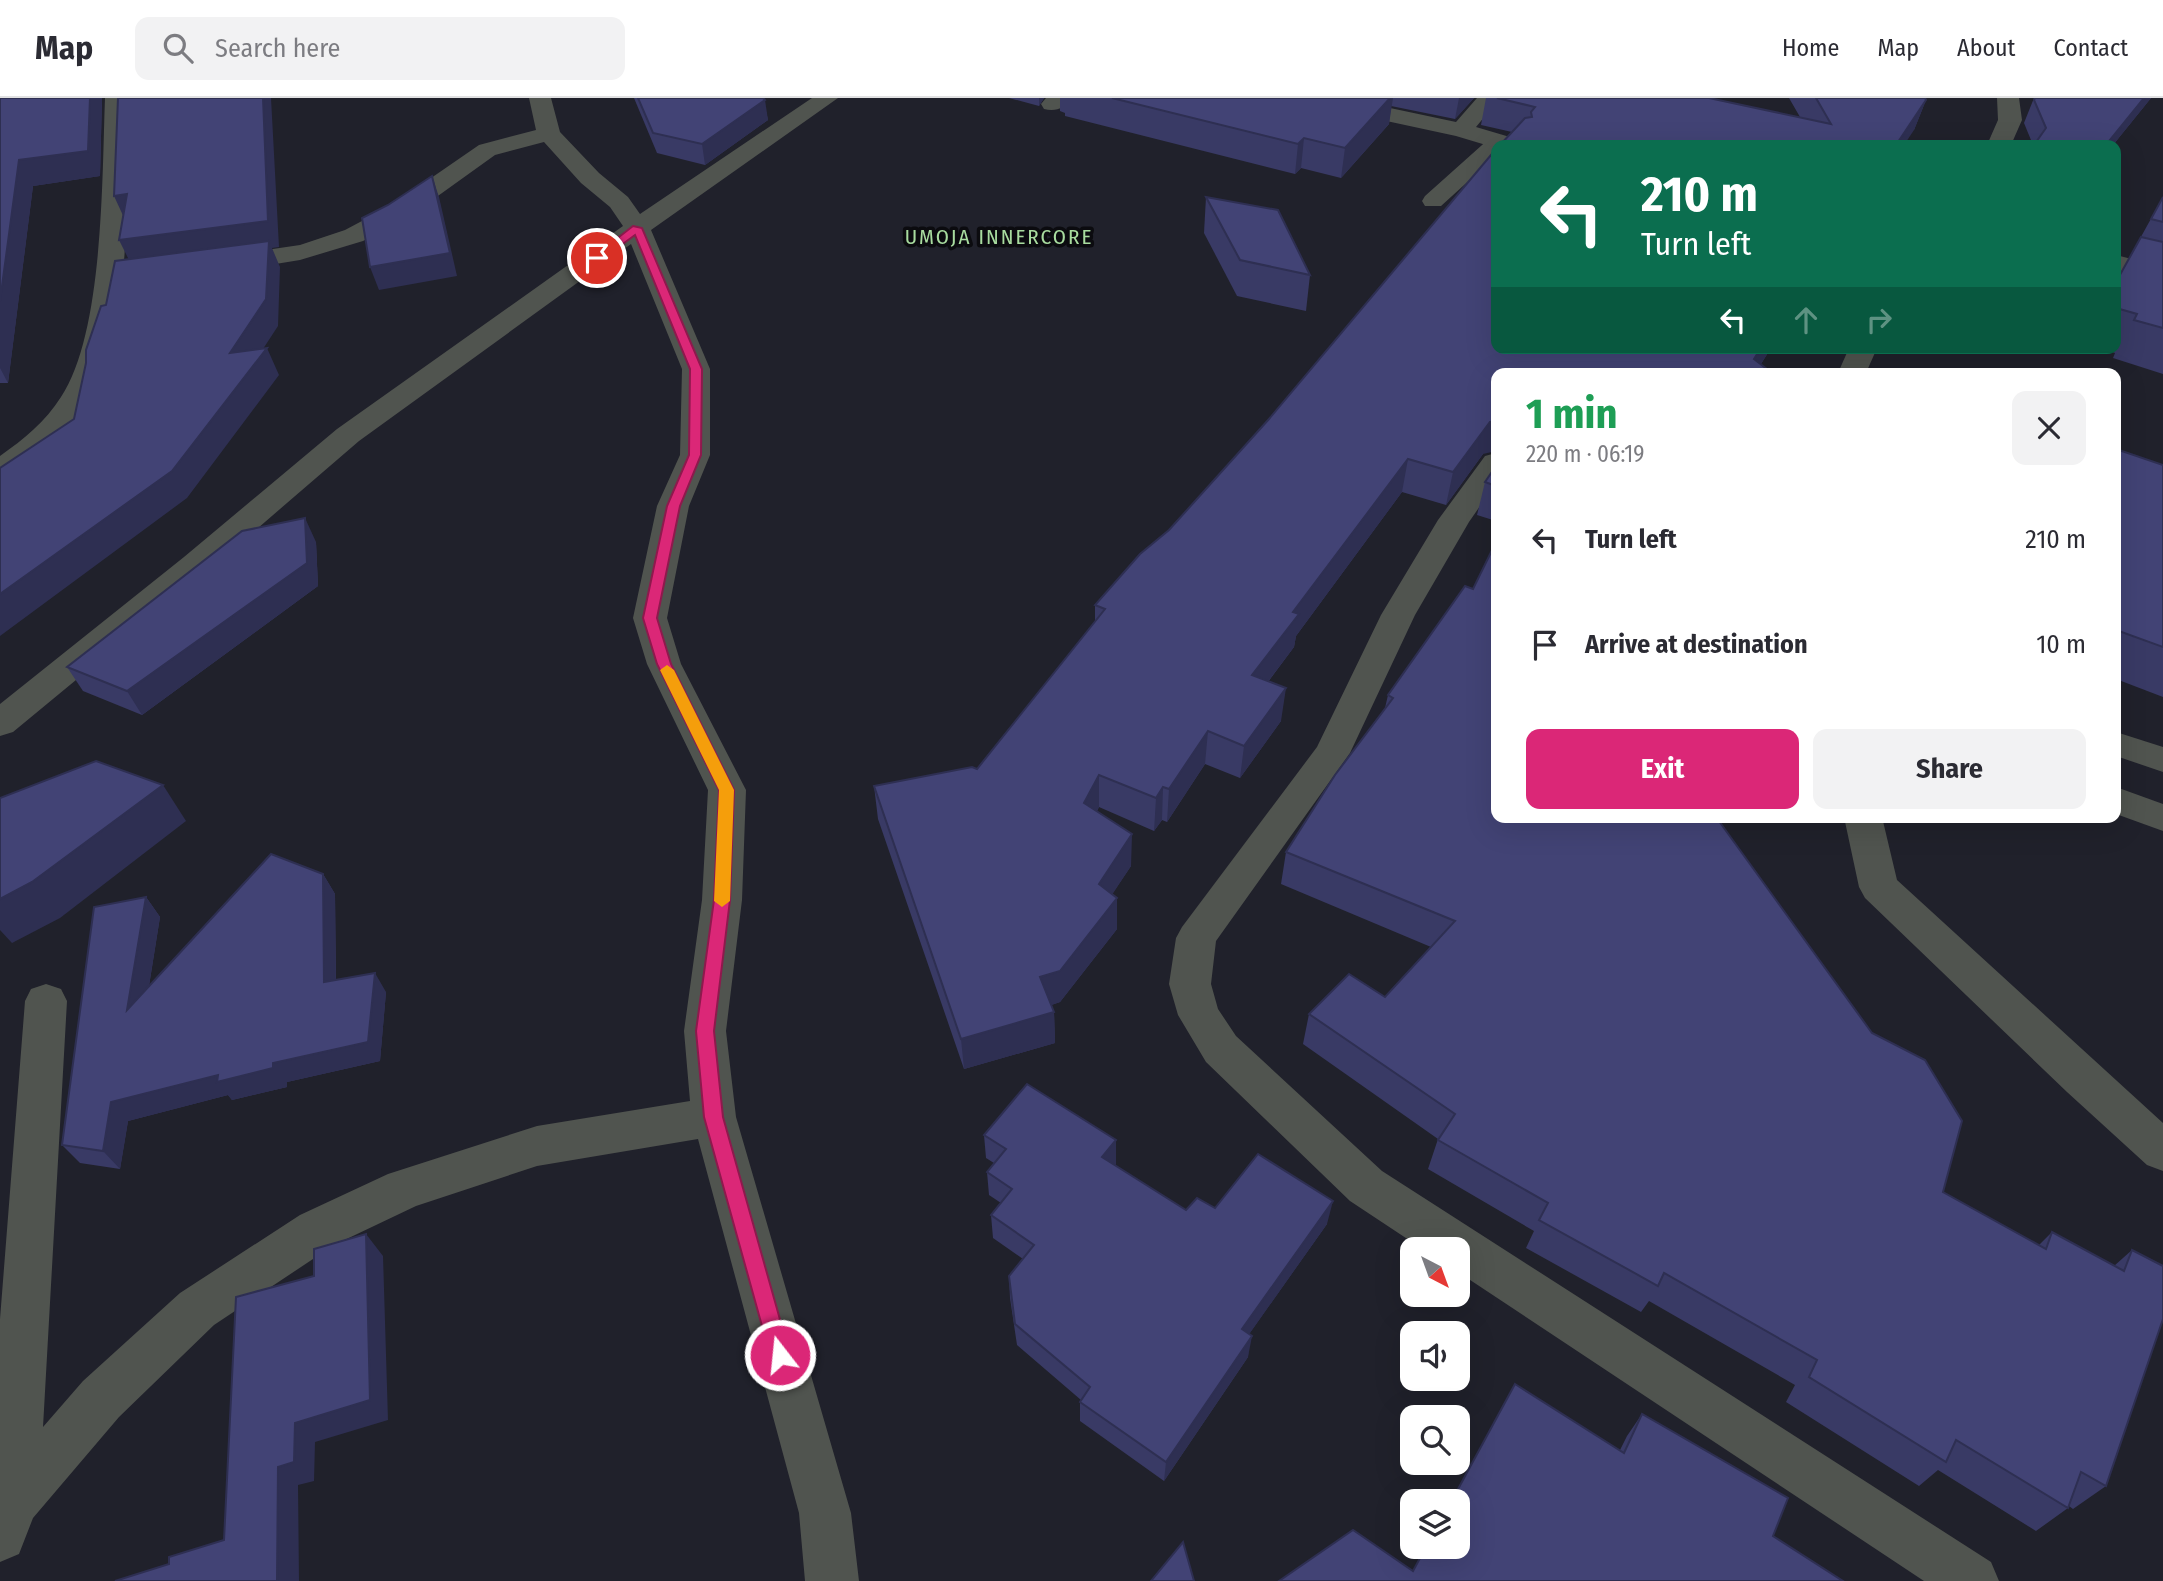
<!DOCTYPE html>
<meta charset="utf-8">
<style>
:root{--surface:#fff;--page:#f2f2f3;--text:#2b2b33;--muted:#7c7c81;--line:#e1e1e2;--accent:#db2777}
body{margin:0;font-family:"Fira Sans Condensed",sans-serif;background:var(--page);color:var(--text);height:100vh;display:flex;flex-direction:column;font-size:26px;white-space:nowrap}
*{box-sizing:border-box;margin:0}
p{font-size:23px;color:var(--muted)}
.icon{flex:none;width:38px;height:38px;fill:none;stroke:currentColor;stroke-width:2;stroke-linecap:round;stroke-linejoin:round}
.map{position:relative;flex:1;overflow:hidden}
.details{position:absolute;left:1491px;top:270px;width:630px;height:455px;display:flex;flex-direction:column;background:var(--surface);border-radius:14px;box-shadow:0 7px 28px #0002}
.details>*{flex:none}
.hud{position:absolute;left:1491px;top:42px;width:630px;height:214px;border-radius:14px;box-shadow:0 7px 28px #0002;background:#0b6e4f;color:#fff;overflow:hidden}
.needle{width:46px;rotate:139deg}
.fabs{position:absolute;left:1400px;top:1139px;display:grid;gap:14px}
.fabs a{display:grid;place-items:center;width:70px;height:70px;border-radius:14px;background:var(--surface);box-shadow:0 7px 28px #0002;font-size:35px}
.pin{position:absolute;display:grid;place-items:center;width:60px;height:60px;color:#fff;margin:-30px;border:4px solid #fff;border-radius:50%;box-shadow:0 2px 7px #0007}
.me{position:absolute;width:77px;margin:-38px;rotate:344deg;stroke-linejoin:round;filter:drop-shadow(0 0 5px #0008)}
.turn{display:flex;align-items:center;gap:24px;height:147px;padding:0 35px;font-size:32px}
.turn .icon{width:91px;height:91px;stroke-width:2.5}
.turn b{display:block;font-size:49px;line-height:60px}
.lanes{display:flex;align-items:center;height:66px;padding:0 35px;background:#0003;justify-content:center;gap:35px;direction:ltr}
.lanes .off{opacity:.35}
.round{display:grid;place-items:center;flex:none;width:74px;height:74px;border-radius:14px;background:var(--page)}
.head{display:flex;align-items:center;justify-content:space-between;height:119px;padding:0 35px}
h1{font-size:42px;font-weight:700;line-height:52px;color:#1e9e55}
.action{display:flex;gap:14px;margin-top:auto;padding:14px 35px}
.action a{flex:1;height:80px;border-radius:14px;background:var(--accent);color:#fff;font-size:28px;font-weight:700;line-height:80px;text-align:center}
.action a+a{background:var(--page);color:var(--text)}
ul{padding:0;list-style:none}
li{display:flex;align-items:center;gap:21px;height:105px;padding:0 35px}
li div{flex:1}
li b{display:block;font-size:26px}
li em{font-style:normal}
header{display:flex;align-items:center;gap:42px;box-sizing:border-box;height:98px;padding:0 35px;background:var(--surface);border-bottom:2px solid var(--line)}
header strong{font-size:33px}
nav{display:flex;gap:38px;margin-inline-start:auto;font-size:24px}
.search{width:490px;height:63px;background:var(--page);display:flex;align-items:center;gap:18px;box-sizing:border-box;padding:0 24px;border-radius:14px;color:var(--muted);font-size:26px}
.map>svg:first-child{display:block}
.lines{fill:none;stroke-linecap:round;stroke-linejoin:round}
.service{fill:#50544f;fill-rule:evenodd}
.minor{fill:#50544f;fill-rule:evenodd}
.wall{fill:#393a65}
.shaded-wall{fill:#2e2f52}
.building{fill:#424375;stroke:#2e2f52;stroke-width:2}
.route{fill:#db2777;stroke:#8e194d;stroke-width:2}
.slow{fill:#f59e0b}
.labels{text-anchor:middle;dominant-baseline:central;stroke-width:7;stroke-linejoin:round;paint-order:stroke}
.far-quarter-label{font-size:21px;letter-spacing:2px;fill:#a8dc9f;stroke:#0b0b0f}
</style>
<header>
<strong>Map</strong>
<div class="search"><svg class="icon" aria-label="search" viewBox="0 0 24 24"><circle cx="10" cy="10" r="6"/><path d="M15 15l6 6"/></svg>Search here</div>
<nav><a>Home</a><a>Map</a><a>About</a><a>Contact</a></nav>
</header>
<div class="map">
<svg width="2163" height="1483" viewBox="0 0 2163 1483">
<rect width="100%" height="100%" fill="#20212b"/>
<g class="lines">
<g class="service">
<path d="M1499 38 1507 39 1510 44 1507 47H1496V58L1441 108H1425L1422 103 1425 98 1491 39Z"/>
<path d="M2116 634 2163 649V674L2116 658Z"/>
<path d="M2116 689 2163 706V733L2116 716Z"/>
</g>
<g class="minor">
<path d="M105 0H127C126 103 137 247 69 331 53 350 30 364 11 378L0 381V358C24 341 45 324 61 299 104 234 102 78 105 0Z"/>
<path d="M529 0H551L560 34 599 75 628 99 640 116 812 0H838L651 132 710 271V357L689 408 667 520 681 566 746 692 742 802 726 933 736 1019 851 1415 859 1483H805L799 1415 698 1041 537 1068 416 1108 334 1147 214 1227 119 1319 33 1420 19 1456 0 1464V1221L25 903 31 891 46 886 61 891 67 903 43 1329 83 1283 180 1195 300 1117 388 1076 537 1028 690 1003 684 933 702 802 708 692 647 566 633 520 657 408 680 357 682 271 631 146 359 343 208 473 13 634 0 638V606L184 459 337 331 623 128 610 109 581 85 544 44 495 57 410 118 363 143 300 162 226 174 217 172 213 166 217 160 226 158 300 147 345 132 392 107 479 47 536 32Z"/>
<path d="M1046 0H1072C1065 10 1056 14 1044 11L1041 6Z"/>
<path d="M1300 0H1343L1456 24 1477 0H1500L1476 29 1520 42 1524 47H1496V50L1456 38 1303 5Z"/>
<path d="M1997 0H2019L2022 22 2011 47H1987L1998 22Z"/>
<path d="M2116 157 2163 169V185L2116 173Z"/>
<path d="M1849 250H1877L1866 275H1838Z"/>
<path d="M1496 355V385L1469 424 1415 517 1350 655 1216 843 1211 886 1218 911 1236 938 1382 1073 1991 1464 1999 1483H1924L1458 1174V1152H1424L1350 1103 1206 964 1178 917 1169 886 1176 840 1182 829 1317 649 1381 517 1438 422 1485 358Z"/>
<path d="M1844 719H1882L1897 782 2163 1025V1073L2147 1067 2067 994 1865 800 1859 789Z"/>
</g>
</g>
<g class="wall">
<path d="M0 0H102L100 78 33 88 8 285H0Z"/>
<path d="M634 0H763L768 22 705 67 657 55Z"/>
<path d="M1009 0H1044L1039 8Z"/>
<path d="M1060 0H1474L1455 21 1391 8 1389 26 1341 80 1301 70 1295 76 1065 18V15L1060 13Z"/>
<path d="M1486 0H1709L1800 19 1789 0H1925L1926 2 1914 32 1512 34 1481 27Z"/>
<path d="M2034 0H2151L2113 47H2033L2024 25Z"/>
<path d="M1206 99 1310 177 1306 213 1237 198 1204 135Z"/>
<path d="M2163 99V276L2113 260 2115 255 2101 250H2116V184Z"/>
<path d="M1496 250H1771L1761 266 1496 275 1483 356 1446 407 1402 394 1296 538 1294 549 1268 584 1281 623 1240 680 1205 666 1167 724 1162 722 1154 733 1099 709 1097 713 1131 768 1112 796 1117 800V831L1060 904 1051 907 1054 914 1055 945 964 971 878 721 874 688 977 671 1095 524V507L1169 432 1269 321Z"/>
<path d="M2116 352 2163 367V599L2116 581Z"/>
<path d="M1496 368V423L1477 417 1485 384Z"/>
<path d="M316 444 318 488 142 617 83 593 67 569Z"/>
<path d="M1473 491 1943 1094 2039 1147 2052 1134 2114 1168 2132 1152 2106 1388 2073 1411 2069 1408 2068 1410 2036 1433 1938 1372 1919 1388 1786 1304 1795 1287 1649 1203 1641 1214 1526 1150 1534 1133 1428 1071 1438 1041 1303 946 1309 916 1385 899 1431 849 1281 786 1286 754 1385 610 1388 597Z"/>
<path d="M323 776 335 796 336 882 386 894 380 963 287 984V989L232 1002 228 997 128 1023 120 1071 80 1065 62 1047 146 799 160 819 149 888Z"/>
<path d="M984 1037 1116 1066 1115 1067 1186 1112 1215 1110 1327 1126 1249 1236 1248 1259 1164 1383 1080 1323V1304L1081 1302 1017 1247 1010 1200 1009 1178 1023 1161 993 1140 991 1117 1001 1105 989 1097 987 1074 994 1065 986 1060Z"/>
<path d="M1642 1316 1773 1438 1413 1473 1620 1352 1627 1338Z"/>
</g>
<g class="shaded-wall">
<path d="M90 0H102L100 78 33 88 8 285 0 270V203L19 62Z"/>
<path d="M263 0H271L279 149 272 150 280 169 278 228 246 277 267 250 279 277 187 400 0 538V496L172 373 132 168 119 142Z"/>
<path d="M1039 0H1044L1039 8Z"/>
<path d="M1390 0H1393L1389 26 1341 80 1345 50Z"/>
<path d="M1459 0H1474L1455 21Z"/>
<path d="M2144 0H2151L2113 47H2106Z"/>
<path d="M765 2 768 22 705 67 702 46Z"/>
<path d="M1926 2 1914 32 1904 47H1896Z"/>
<path d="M1304 40 1301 70 1295 76 1298 46Z"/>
<path d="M432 78 439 99 457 178 379 192 370 169Z"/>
<path d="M127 96 126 124 114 98Z"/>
<path d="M1761 250H1771L1755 275 1754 261Z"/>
<path d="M1496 323V353L1483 356 1446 407 1453 374 1490 324Z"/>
<path d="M1408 361 1402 394 1296 538 1294 549 1248 610 1252 577 1293 514Z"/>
<path d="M305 420 316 444 318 488 142 617 127 593Z"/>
<path d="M1286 590 1281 623 1240 680 1244 648Z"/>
<path d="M1208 633 1205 666 1167 724 1169 691Z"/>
<path d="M1099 677V709L1084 738V705Z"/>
<path d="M163 687 186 723 60 820 12 845 0 832V801Z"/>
<path d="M1163 689 1162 722 1154 733 1156 700Z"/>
<path d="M1132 736 1131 768 1098 818 1099 786Z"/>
<path d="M323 776 335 796 336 903 324 884Z"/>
<path d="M146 799 160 819 142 931 127 912Z"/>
<path d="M1117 800V831L1060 904 1041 911 1040 879Z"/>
<path d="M375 875 386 894 380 963 287 984V989L232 1002 228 997 128 1023 120 1071 103 1053 111 1004 218 977 273 965Z"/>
<path d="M1054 914 1055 945 964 971 961 941Z"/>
<path d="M1116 1042V1066L1102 1082V1059Z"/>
<path d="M1333 1103 1327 1126 1238 1252 1242 1231Z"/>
<path d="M366 1136 383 1158 388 1322 315 1344 314 1383 298 1387 299 1483H277L278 1369Z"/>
<path d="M1252 1238 1248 1259 1164 1383 1166 1364Z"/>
</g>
<g class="building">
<path d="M0 0H90L88 53 19 62 0 203Z"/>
<path d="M118 0H263L268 123 119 142 127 96 114 98Z"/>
<path d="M638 0H763L765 2 702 46 653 35Z"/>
<path d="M1112 0H1390L1345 50 1304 40 1298 46Z"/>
<path d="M1497 0H1709L1831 26 1816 0H1925L1926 2 1896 47H1500L1525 20 1532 19 1531 14 1535 9Z"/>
<path d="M2035 0H2144L2106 47H2034L2046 30 2034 2Z"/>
<path d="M1496 51V250H1761L1754 261 1772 275H1496V323L1490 324 1453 374 1408 361 1293 514 1299 516 1252 577 1286 590 1244 648 1208 633 1169 691 1163 689 1156 700 1099 677 1084 705 1132 736 1099 786 1117 800 1060 873 1040 879 1054 914 961 941 874 688 972 669 977 671 1105 511 1095 507 1140 456 1169 432 1269 321Z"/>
<path d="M432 78 450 155 370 169 362 120 388 107Z"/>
<path d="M1206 99 1278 112 1310 177 1240 162Z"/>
<path d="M2163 99V124L2151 121Z"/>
<path d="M2141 139 2163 144V230L2134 222 2137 216 2116 210V184Z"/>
<path d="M269 143 266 201 230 255 267 250 172 373 0 496V370L74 321 86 265V252L101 208 106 207 115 163Z"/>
<path d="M2116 351 2163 367V549L2116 532Z"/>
<path d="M1496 368V388L1485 384Z"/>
<path d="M305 420 307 465 127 593 67 569 242 433Z"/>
<path d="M1496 444V719H1716L1872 935 1925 962 1962 1023 1943 1094 2046 1151 2052 1134 2124 1173 2132 1152 2163 1168V1221L2106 1388 2081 1374 2068 1410 1956 1342 1946 1364 1809 1279 1817 1262 1664 1175 1658 1188 1539 1122 1548 1105 1438 1042 1455 1016 1309 916 1349 876 1385 899 1455 823 1286 754 1335 677 1393 600 1388 597 1465 488 1473 491Z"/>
<path d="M96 663 163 687 32 784 0 801V700Z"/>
<path d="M271 756 323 776 324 884 375 875 368 944 273 965V970L217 984 218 977 111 1004 103 1053 62 1047 94 809 146 799 127 912Z"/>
<path d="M1027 986 1116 1042 1102 1059 1186 1112 1197 1100 1215 1110 1258 1056 1333 1103 1242 1231 1252 1238 1166 1364 1080 1304 1090 1289 1015 1226 1009 1178 1034 1147 991 1117 1012 1091 987 1074 1006 1051 984 1037Z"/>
<path d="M366 1136 370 1302 295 1325 294 1364 278 1369 277 1483H115L169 1466V1459L224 1442 236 1199 314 1178V1151Z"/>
<path d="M1515 1286 1624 1355 1642 1316 1788 1400 1773 1438 1843 1483H1279L1353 1432 1413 1473 1426 1449H1458V1404H1451Z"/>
<path d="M1183 1444 1194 1483H1151Z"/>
</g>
<path class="route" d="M633 128 642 130 702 271 701 357 680 408 657 520 671 566 734 692 730 802 714 933 723 1019 790 1257 787 1264 780 1267 773 1264 770 1257 704 1019 696 933 714 802 719 692 657 566 643 520 667 408 689 357 690 271 635 137 601 162 592 160Z"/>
<path class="slow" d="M667 567 674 572 734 692 730 803 722 809 714 803 719 692 660 572Z"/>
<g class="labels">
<g class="far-quarter-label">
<text x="999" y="139">UMOJA INNERCORE</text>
</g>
</g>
</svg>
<div class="fabs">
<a><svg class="needle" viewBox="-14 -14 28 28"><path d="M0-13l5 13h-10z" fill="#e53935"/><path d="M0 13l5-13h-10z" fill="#7c7c81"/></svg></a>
<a><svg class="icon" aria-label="sound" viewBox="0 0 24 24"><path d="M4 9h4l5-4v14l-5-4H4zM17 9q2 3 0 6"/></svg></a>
<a><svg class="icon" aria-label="search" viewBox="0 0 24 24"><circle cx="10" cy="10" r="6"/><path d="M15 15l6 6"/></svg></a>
<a><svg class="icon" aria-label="layers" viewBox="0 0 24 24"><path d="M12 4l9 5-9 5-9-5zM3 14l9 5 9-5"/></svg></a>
</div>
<div class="pin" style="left:597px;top:160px;background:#d93025"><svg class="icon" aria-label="arrive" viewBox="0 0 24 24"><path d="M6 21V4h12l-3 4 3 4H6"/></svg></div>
<svg class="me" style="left:780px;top:1257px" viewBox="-20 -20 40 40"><circle r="17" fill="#db2777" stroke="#fff" stroke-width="3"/><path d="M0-11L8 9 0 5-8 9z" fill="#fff"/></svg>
<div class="hud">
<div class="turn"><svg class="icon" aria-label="left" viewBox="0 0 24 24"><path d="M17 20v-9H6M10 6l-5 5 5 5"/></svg><div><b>210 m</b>Turn left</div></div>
<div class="lanes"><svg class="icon" aria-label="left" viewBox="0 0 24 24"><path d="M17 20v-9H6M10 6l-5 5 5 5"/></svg><svg class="icon off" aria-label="ahead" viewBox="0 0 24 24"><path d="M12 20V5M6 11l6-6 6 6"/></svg><svg class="icon off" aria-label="right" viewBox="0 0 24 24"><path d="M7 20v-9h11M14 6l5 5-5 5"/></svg></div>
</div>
<section class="details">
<div class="head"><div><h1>1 min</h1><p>220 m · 06:19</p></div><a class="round"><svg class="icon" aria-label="close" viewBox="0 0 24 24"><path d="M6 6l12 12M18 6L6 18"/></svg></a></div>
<ul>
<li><svg class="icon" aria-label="left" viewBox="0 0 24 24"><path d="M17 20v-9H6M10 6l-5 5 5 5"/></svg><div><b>Turn left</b></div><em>210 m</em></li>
<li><svg class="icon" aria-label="arrive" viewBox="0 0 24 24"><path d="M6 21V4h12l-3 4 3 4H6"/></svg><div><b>Arrive at destination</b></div><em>10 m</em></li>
</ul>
<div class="action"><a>Exit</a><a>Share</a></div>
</section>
</div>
